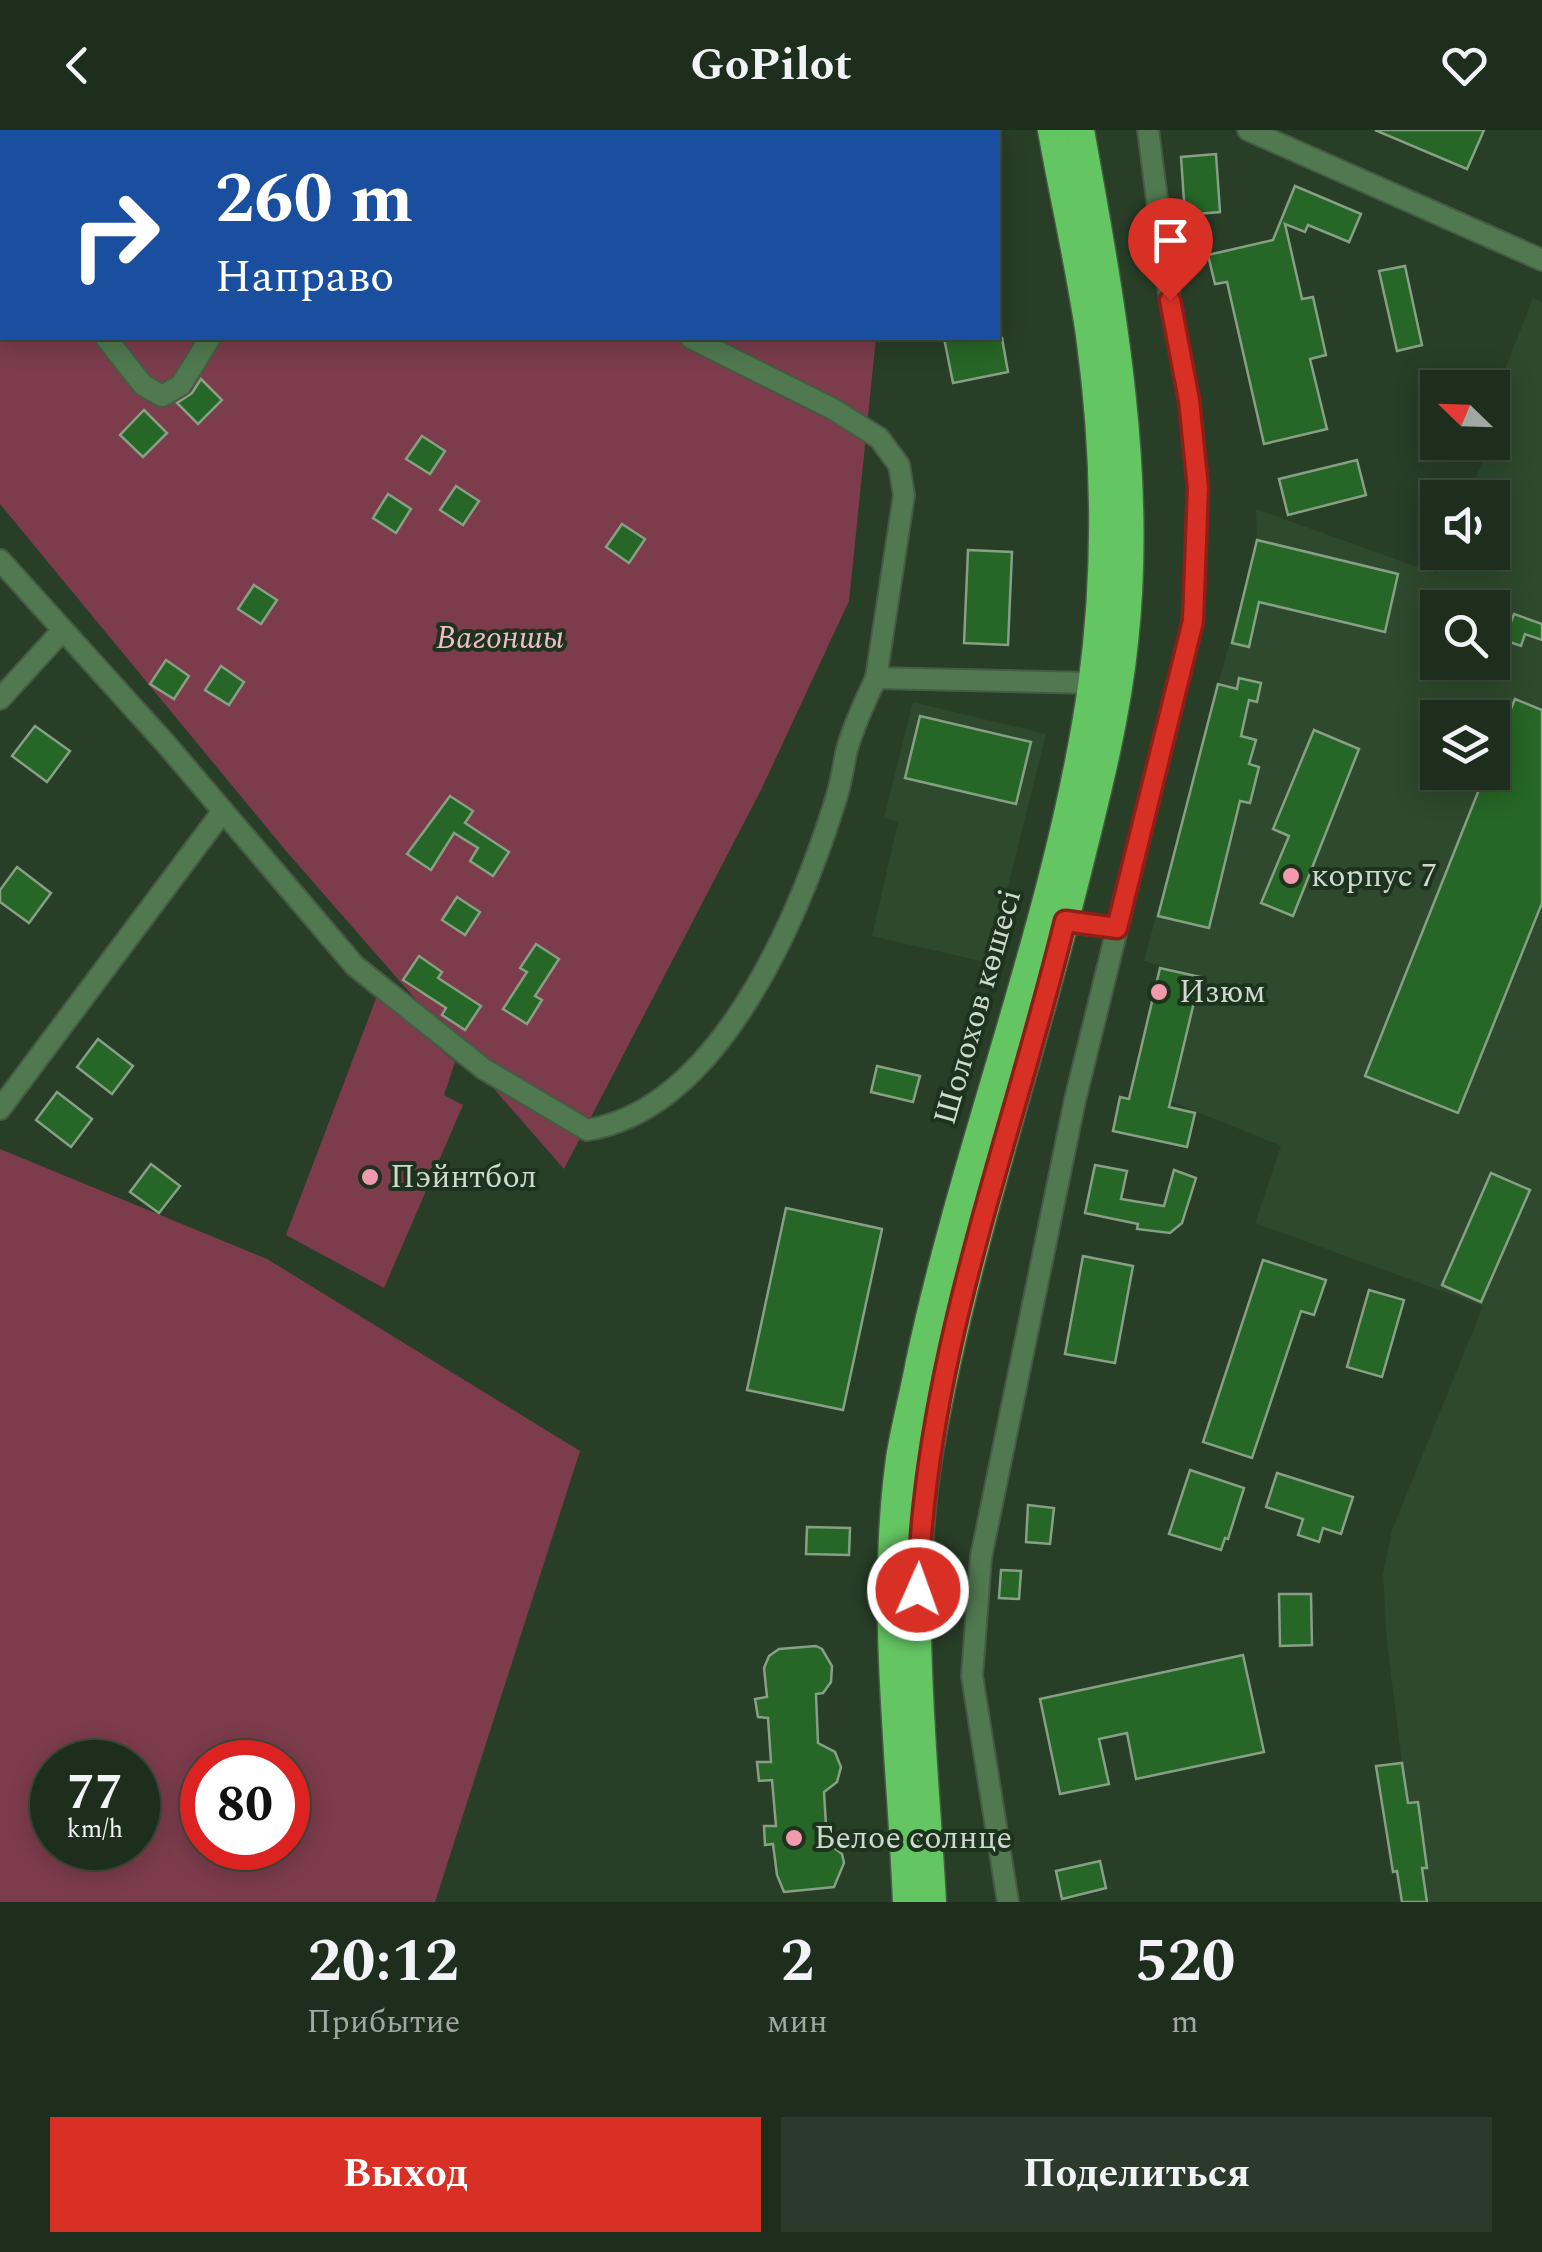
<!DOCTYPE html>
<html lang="ru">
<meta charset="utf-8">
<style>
:root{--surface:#1e2e1d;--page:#2b3a2a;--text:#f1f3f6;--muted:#a1a8a4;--line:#3c4a3b;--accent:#d93025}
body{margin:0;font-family:Spectral,serif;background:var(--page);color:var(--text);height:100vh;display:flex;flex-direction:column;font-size:38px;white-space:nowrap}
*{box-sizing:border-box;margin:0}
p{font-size:32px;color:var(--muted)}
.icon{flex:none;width:55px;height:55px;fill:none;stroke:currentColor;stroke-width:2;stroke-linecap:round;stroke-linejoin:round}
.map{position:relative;height:1772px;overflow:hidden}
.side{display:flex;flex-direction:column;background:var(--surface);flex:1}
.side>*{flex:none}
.top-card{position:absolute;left:0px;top:0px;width:1000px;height:210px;box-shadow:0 5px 25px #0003,0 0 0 2px var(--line);background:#1a4fa0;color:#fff;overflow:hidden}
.needle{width:65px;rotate:293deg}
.fabs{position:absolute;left:1420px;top:240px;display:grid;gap:20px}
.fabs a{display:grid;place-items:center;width:90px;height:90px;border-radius:0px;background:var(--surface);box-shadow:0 5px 25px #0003,0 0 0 2px var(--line);font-size:50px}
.speed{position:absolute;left:30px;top:1610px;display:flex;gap:20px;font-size:50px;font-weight:700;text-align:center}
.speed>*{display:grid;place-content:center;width:130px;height:130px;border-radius:50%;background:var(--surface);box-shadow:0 5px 25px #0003,0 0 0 2px var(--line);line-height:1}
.speed small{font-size:25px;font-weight:400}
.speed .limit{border:15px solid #d22;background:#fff;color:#111}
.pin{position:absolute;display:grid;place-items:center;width:85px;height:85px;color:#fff;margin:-102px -42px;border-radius:50% 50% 50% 0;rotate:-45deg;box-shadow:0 0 10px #0007}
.pin .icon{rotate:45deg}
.me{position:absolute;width:110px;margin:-55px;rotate:2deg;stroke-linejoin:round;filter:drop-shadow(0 0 8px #0008)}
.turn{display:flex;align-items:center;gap:35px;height:210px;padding:0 50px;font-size:45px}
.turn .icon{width:130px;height:130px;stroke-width:2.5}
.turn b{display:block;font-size:70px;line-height:85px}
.eta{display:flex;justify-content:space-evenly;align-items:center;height:170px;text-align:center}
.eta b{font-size:60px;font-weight:700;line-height:70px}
.action{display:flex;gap:20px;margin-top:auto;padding:20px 50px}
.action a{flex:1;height:115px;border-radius:0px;background:var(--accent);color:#fff;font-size:40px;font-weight:700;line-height:115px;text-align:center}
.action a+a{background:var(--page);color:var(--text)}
header{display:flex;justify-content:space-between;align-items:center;height:130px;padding:0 50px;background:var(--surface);font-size:45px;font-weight:700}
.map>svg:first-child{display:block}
.built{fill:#2e492d;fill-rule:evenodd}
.green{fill:#7c3c4c;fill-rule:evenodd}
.building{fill:#266626;stroke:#87a085;stroke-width:2.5}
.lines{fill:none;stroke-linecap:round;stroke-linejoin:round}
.minor-casing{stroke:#465a45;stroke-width:24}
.trunk-casing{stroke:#465a45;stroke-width:31}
.minor{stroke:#50794f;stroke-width:20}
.trunk{stroke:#64c663;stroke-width:28}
.route-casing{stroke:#8d1f18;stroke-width:25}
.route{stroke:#d93025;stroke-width:18}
.poi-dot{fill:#f29aad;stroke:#1e331d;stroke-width:4}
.labels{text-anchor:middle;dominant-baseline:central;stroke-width:8;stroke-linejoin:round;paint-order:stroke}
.park-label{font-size:32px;font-style:italic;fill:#f0bdc7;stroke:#1e331d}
.poi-label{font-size:32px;fill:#cddacc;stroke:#1e331d;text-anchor:start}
.street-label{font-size:32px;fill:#cddacc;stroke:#1e331d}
</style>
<header><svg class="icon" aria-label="back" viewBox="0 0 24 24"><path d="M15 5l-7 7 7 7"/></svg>GoPilot<svg class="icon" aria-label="heart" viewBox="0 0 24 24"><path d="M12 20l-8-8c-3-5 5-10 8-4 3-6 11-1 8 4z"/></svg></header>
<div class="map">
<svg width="1542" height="1772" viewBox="0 0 1542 1772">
<rect width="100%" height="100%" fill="#283e27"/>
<g class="built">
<path d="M1533 168 1542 172V1772H1428L1422 1738 1427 1737 1418 1673H1407L1387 1512 1383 1444 1392 1400 1483 1176 1255 1093 1281 1016 1170 971 1200 847 1144 831 1257 410 1256 379 1437 444 1446 423 1492 422V368L1468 367 1497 296 1493 291V270ZM1438 478H1492V532H1438ZM1438 588H1492V642H1438Z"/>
<path d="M913 572 1046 604 989 833 872 806 898 692 884 688Z"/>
</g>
<g class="green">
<path d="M0 0H859V2H2V208H876L849 471 761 660 564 1039 286 721 0 374Z"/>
<path d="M377 866 455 932 444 965 463 975 384 1158 286 1105Z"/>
<path d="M0 1019 267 1129 580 1321 435 1772H0ZM52 1632H138V1718H52ZM202 1632H288V1718H202Z"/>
</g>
<g class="building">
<path d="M1375 0H1484L1467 39Z"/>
<path d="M1216 24 1220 82 1185 85 1181 27Z"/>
<path d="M1295 56 1361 84 1349 112 1308 95 1305 102 1285 94 1302 169 1313 167 1326 225 1310 229 1327 299 1264 314 1227 152 1215 154 1208 125 1273 110Z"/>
<path d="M1405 136 1422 215 1397 221 1379 141Z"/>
<path d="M944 208H1002L1008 242 953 253Z"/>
<path d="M201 249 222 270 198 294 177 273 192 263Z"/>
<path d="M144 280 167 303 143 327 120 305Z"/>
<path d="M422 306 445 321 430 344 406 329Z"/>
<path d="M1357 330 1366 365 1288 385 1279 349Z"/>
<path d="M456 356 479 371 463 395 440 380Z"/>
<path d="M388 364 411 379 396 403 373 388Z"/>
<path d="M622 394 645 409 629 433 606 417Z"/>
<path d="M1257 410 1398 444 1385 502 1259 472 1249 517 1232 513Z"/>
<path d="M968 420 1012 422 1008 515 964 513Z"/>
<path d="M254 455 277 470 261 494 238 479Z"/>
<path d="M1514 484 1542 494V510L1525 504 1521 516 1504 510Z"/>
<path d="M166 530 189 546 174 569 150 554Z"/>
<path d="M221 536 244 552 229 575 205 560Z"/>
<path d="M1239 548 1261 553 1257 572 1249 570 1241 606 1256 610 1249 634 1259 637 1250 673 1240 671 1209 798 1158 786 1218 554 1237 559Z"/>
<path d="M1515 569 1542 580V773L1458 983 1365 946 1486 642H1492V625Z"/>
<path d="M920 586 1031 612 1016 674 905 648Z"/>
<path d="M35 596 70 621 47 652 12 626Z"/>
<path d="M1314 600 1359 619 1293 786 1261 773 1289 706 1273 699Z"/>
<path d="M450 666 473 681 465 693 509 722 493 746 470 731 478 718 454 703 431 740 407 724Z"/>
<path d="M17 737 51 763 29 793 0 772V760Z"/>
<path d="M457 767 480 782 465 805 442 790Z"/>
<path d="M536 814 559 829 535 866 542 870 527 894 503 879 527 842 520 838Z"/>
<path d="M419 826 442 842 438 848 481 876 465 900 442 885 446 878 403 850Z"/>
<path d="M1160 838 1200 847 1169 977 1195 983 1187 1017 1113 1001 1120 967 1129 969Z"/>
<path d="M98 909 133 936 112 964 77 937Z"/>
<path d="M877 936 920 946 913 972 871 962Z"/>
<path d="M57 962 92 989 71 1017 36 990Z"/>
<path d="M151 1034 180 1056 159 1083 130 1062Z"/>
<path d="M1095 1035 1127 1041 1121 1069 1164 1076 1174 1040 1196 1048 1182 1093 1170 1103 1137 1099 1138 1094 1085 1083Z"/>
<path d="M1491 1043 1530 1060 1481 1172 1442 1155Z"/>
<path d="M786 1078 882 1099 843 1280 747 1260Z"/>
<path d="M1083 1126 1133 1136 1115 1233 1065 1224Z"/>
<path d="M1263 1130 1326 1150 1314 1185 1301 1181 1252 1328 1203 1312Z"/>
<path d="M1369 1160 1404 1170 1382 1247 1347 1237Z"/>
<path d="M1190 1340 1244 1358 1228 1409 1225 1408 1221 1420 1169 1404Z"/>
<path d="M1277 1343 1353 1367 1341 1404 1323 1398 1319 1412 1298 1405 1303 1389 1266 1377Z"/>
<path d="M1028 1375 1054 1378 1050 1414 1026 1412Z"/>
<path d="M807 1397 850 1398 849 1425 806 1424Z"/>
<path d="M1001 1440 1021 1441 1019 1469 999 1468Z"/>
<path d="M1279 1464H1311L1312 1515 1280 1516Z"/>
<path d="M816 1516 822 1519 832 1536 831 1552 823 1563 816 1564 818 1613 835 1622 841 1637 837 1652 824 1662 827 1712 842 1724 844 1733 834 1757 784 1762 777 1745 773 1714 765 1715 764 1696H776L772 1650 759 1651 757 1632H771L768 1588 758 1587 755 1569 767 1567 764 1538 769 1526 779 1519Z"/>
<path d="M1243 1525 1264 1622 1136 1649 1127 1603 1099 1609 1109 1654 1060 1664 1040 1569Z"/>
<path d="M1402 1633 1408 1673 1418 1672 1427 1738H1422L1427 1772H1402L1397 1741 1393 1742 1376 1636Z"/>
<path d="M1100 1731 1106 1758 1062 1769 1056 1741Z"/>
</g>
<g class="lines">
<g class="minor-casing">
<g id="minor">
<path d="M404 0 407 2"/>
<path d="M1248 0 1542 130"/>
<path d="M335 2 337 0"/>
<path d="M0 71 2 74"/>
<path d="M106 208 143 255 162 266 181 255 210 208"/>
<path d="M691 208 833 279 879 308 899 335 904 365 876 548"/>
<path d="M0 430 166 614 355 836 484 939 587 1000C720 979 799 786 835 672 841 655 843 637 847 619 854 595 865 571 876 548L1092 553"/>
<path d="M0 569 62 501"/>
<path d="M1051 790 1117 798"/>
<path d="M0 979 223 681"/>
<path d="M1008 1772 972 1546 981 1427 1075 970 1193 491 1198 358 1189 270 1170 170 1148 0"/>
</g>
</g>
<g class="trunk-casing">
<g id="trunk">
<path d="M907 1772C901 1624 880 1477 900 1329 905 1297 914 1264 920 1232 968 1006 1059 785 1092 557 1108 441 1106 321 1090 205 1080 136 1064 68 1052 0"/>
<path d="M932 1772C924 1623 904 1469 929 1321 963 1125 1029 935 1077 742 1096 666 1116 590 1124 512 1143 341 1110 168 1080 0"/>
</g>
</g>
<use href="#minor" class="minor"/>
<use href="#trunk" class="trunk"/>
</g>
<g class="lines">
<g class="route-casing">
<path id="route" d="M918 1460C924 1231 1011 1012 1065 791L1117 798 1193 491 1198 358 1189 270 1170 170"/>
</g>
<use href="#route" class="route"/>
</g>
<g class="poi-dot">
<circle cx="1291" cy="746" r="10"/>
<circle cx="1159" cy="862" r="10"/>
<circle cx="370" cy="1047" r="10"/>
<circle cx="794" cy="1708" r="10"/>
</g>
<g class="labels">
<g class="park-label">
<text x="500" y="508">Вагоншы</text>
</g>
<g class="poi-label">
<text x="1311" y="746">корпус 7</text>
<text x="1179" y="862">Изюм</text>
<text x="390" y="1047">Пэйнтбол</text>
<text x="814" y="1708">Белое солнце</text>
</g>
<g class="street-label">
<text transform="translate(978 877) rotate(-74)">Шолохов көшесі</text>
</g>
</g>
</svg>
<div class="fabs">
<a><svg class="needle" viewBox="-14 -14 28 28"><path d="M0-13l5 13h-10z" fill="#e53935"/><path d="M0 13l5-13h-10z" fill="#a1a8a4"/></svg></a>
<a><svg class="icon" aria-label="sound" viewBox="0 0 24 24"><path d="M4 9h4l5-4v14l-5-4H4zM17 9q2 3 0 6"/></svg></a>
<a><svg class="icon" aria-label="search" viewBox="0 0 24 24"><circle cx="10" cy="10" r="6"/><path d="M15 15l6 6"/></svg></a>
<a><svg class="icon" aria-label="layers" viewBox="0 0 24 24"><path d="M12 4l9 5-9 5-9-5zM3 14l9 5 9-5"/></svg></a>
</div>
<div class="speed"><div>77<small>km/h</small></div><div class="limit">80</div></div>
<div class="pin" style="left:1170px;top:170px;background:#d93025"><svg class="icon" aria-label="arrive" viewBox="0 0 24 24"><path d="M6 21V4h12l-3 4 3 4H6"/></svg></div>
<svg class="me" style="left:918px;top:1460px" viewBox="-20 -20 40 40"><circle r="17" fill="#d93025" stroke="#fff" stroke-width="3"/><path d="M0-11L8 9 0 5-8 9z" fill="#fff"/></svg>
<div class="top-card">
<div class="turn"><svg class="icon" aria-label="right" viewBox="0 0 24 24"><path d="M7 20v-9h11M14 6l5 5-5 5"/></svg><div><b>260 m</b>Направо</div></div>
</div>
</div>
<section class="side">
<div class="eta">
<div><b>20:12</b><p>Прибытие</p></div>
<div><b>2</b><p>мин</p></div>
<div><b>520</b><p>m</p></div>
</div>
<div class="action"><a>Выход</a><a>Поделиться</a></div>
</section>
